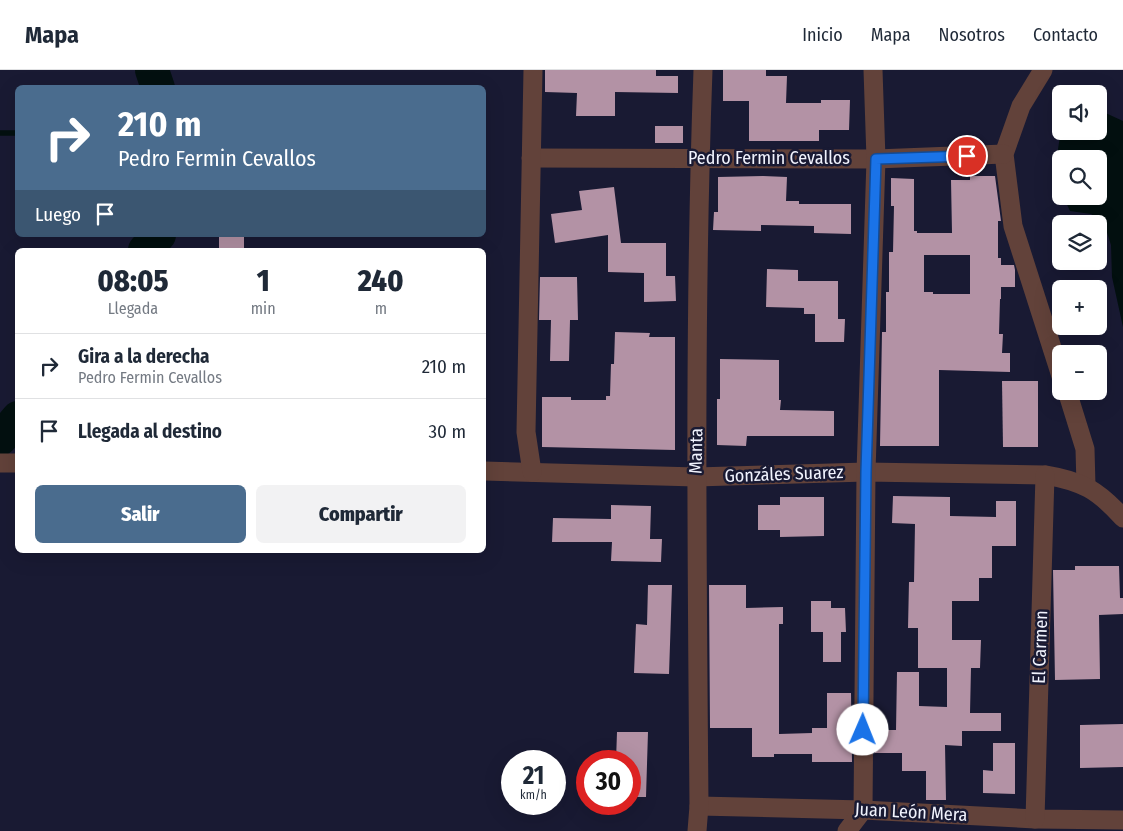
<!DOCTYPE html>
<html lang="es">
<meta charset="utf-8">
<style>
:root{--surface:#fff;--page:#f2f2f3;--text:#1f2937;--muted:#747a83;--line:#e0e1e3;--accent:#4a6c8e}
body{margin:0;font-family:"Fira Sans Condensed",sans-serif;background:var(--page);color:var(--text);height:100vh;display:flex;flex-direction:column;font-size:19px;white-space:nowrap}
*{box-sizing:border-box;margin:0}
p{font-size:16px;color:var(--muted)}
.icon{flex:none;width:28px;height:28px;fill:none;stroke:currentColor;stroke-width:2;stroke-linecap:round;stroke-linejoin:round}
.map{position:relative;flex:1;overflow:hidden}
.drawer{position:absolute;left:15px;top:178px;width:471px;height:305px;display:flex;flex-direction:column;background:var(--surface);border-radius:8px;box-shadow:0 5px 20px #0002}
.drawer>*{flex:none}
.guide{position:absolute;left:15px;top:15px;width:471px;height:152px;border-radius:8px;box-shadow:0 5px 20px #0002;background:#4a6c8e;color:#fff;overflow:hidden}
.fabs{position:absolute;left:1052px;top:15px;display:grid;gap:10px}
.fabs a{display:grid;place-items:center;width:55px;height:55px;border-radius:8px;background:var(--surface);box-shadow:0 5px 20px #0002;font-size:25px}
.speed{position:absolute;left:501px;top:680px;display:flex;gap:10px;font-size:25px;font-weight:700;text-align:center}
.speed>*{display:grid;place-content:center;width:65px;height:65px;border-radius:50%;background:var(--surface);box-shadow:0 5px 20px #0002;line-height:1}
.speed small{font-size:12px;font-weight:400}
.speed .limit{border:8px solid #d22;background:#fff;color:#111}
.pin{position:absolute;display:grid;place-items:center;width:42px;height:42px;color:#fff;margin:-21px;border:2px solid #fff;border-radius:50%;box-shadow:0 1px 5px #0007}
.me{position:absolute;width:55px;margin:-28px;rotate:1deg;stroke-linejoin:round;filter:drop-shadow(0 0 4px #0008)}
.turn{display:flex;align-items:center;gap:18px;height:105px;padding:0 20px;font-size:22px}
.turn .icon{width:65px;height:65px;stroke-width:2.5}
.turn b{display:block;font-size:35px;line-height:42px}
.then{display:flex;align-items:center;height:48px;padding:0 20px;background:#0003;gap:10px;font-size:19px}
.eta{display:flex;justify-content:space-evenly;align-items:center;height:85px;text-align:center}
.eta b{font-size:30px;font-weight:800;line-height:35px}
.button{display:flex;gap:10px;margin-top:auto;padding:10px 20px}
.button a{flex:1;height:58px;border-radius:8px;background:var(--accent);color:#fff;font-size:20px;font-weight:800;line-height:58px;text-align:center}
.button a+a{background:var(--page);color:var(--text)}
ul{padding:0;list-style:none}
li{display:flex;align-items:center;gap:15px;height:65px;padding:0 20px;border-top:1px solid var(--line)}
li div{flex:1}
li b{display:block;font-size:19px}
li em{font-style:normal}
header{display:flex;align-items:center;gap:30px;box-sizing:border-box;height:70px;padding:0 25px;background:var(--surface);border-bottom:1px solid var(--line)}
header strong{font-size:24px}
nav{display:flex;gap:28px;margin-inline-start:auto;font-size:18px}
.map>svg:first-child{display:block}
.water{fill:#031010}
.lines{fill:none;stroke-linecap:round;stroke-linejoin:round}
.stream{stroke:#031010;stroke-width:5.5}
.river{stroke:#031010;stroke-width:34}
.building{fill:#b392a5;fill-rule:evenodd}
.street{stroke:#62423a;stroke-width:19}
.route-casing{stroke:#114b97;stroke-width:12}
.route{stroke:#1a73e8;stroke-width:9}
.labels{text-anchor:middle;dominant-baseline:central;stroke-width:5;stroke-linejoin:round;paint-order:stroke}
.street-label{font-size:18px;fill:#f1f3fd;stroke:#191a33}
</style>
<header>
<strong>Mapa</strong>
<nav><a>Inicio</a><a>Mapa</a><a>Nosotros</a><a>Contacto</a></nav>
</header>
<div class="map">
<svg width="1123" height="761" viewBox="0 0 1123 761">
<rect width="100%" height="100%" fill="#191a33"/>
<path class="water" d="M1099 40 1123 51V257L1112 207 1111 175 1104 153 1091 144 1070 141 1063 126H1099V89H1061V112L1058 79 1061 60V61H1099Z"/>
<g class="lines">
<path class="stream" d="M0 63H18"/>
<g class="river">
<path d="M152 0 158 18"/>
<path d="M145 180 159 165"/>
<path d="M0 369 18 348"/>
</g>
</g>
<g class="building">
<path d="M545 0H656V6H678V23L615 22V46H576L577 23 545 22Z"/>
<path d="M723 0H766V6H787L786 33H821V30H850L849 60H819V71H749V31H723Z"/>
<rect x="655" y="56" width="28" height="17"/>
<path d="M763 106 787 107 786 131H799V134H851V164L814 163V156L761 155V161L713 160 714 142H718V107Z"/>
<path d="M970 106H995L1001 151H998V188H1001V195H1014L1015 200V217H1001V229H1000L999 264H1003L1002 283H1010V302L939 300V376H880L882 262H886V222H889V182H893L894 136H891V108L914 109V161H917V163H952L951 110H970ZM924 185H970V224H933V222H924Z"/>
<path d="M614 117 621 173H666V206H675L676 231 644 232V203L608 202V165L555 173 551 144 582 140 579 121Z"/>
<rect x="219" y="165" width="25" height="14"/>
<path d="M767 199 798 200V211H838V249H845L844 272H815V244H804V238L766 237Z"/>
<path d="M540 207H577L578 250H570L569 291H550L551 250H539Z"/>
<path d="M615 262 650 263 649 267H675V380L542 377V327H571V330H606V326H610L611 294H614Z"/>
<path d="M720 289 779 290V330H781L780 340 834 341V366H747L746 376 717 375V329H720Z"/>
<path d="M1002 311H1038V377H1003Z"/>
<path d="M893 426 950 427V446L996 447V431H1016V476H992V508H979V531H952V570H981L980 598H971L970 643H1001V661H962V676L945 675 946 730H926V701H902V683H875V660H896L897 602H919V636L947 637V598H918V558H908L909 512H914L915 454 892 453Z"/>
<path d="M780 427H824V466L780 467V460H758V435H780Z"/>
<path d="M611 435 651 436 650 469H662L661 492 611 491 612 472H552L553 448 611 449Z"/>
<path d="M1075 496H1119L1120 528H1123V544L1099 545 1100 609 1055 610 1053 500H1075Z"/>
<path d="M648 515H672L669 604 634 603 636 554 647 555Z"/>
<path d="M709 515H746V538L783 537V554H779V664L812 663V658H827V623H851L852 692H812V684H774V687H752V658H710Z"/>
<path d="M811 531H831V538H845L846 562H841V592H823V562H811Z"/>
<path d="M1123 654V697L1080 698V655Z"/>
<path d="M617 662H648L646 727H630V691H616Z"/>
<path d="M993 673H1015V724L983 723V700L993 701Z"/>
</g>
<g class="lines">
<g class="street">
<path d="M1043 0 1021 36 1004 84 1013 156 1061 306"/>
<path d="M531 88 876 89 1004 84"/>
<path d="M1067 321 1085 379 1086 416"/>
<path d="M0 393H18"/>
<path d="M484 401 696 407 866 402 1045 405C1082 411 1098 420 1123 448"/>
<path d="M532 402 526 362 533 0"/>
<path d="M699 736 863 740 1035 749 1123 750"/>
<path d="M1035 749 1045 405"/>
<path d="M697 761 699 736C697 491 694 245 703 0"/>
<path d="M847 761 863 740 866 402 876 89 873 0"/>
</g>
</g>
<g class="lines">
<g class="route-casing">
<path id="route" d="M863 660 866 402 876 89 967 86"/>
</g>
<use href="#route" class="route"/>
</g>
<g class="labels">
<g class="street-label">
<text x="769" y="88">Pedro Fermin Cevallos</text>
<text transform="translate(696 381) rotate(-89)">Manta</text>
<text transform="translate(784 404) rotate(-2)">Gonzáles Suarez</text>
<text transform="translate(1040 577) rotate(-88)">El Carmen</text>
<text transform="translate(911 742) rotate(3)">Juan León Mera</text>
</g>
</g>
</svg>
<div class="fabs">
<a><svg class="icon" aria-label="sound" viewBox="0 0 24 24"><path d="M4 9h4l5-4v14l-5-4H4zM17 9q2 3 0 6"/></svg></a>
<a><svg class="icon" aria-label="search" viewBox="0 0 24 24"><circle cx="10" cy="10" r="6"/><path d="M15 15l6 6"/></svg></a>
<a><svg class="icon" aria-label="layers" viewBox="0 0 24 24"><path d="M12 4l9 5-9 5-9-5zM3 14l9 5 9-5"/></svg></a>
<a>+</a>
<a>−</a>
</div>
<div class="speed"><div>21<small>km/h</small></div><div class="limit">30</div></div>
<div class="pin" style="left:967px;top:86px;background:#d93025"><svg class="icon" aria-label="arrive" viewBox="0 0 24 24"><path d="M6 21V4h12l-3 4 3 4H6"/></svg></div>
<svg class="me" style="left:863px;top:660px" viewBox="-20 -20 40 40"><circle r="19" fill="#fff"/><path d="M0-13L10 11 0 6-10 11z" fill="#1a73e8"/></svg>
<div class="guide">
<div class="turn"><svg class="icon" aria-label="right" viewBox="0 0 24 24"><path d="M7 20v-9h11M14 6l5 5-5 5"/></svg><div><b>210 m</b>Pedro Fermin Cevallos</div></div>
<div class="then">Luego<svg class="icon" aria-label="arrive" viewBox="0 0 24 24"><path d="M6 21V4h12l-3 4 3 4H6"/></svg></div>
</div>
<section class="drawer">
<div class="eta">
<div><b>08:05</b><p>Llegada</p></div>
<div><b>1</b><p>min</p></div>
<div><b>240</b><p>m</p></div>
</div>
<ul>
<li><svg class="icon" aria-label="right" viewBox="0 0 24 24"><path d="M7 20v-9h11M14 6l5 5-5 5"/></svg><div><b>Gira a la derecha</b><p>Pedro Fermin Cevallos</p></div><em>210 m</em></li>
<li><svg class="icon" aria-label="arrive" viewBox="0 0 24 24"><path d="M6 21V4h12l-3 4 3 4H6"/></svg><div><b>Llegada al destino</b></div><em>30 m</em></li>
</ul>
<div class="button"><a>Salir</a><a>Compartir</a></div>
</section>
</div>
